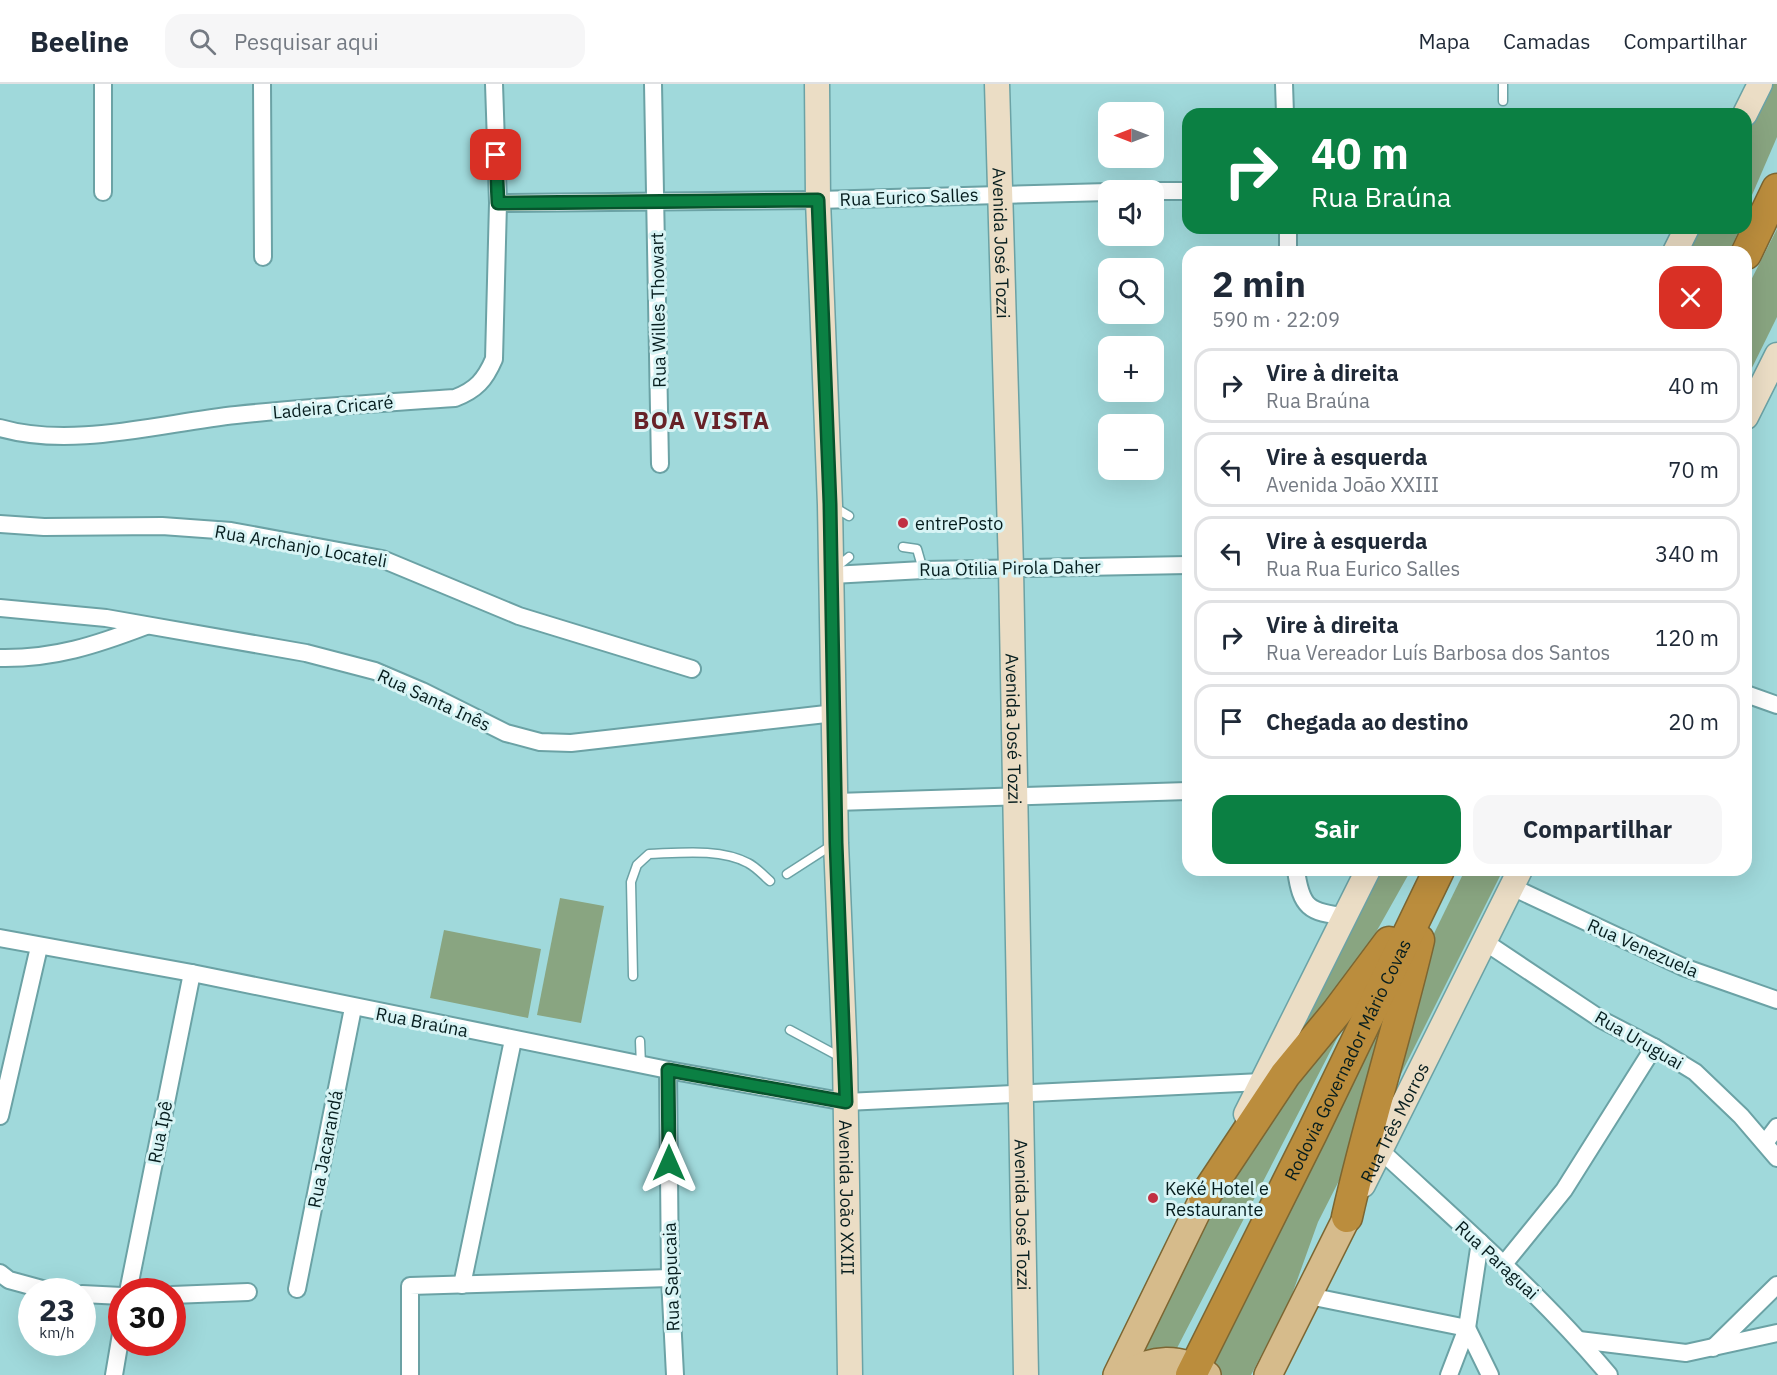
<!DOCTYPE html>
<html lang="pt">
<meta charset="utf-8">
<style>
:root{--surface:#fff;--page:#f6f6f7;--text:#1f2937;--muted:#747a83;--line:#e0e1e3;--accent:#0b8043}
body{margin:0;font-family:"IBM Plex Sans",sans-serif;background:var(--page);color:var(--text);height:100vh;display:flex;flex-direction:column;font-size:22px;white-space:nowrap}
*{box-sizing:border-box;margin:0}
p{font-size:20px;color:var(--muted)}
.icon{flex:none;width:33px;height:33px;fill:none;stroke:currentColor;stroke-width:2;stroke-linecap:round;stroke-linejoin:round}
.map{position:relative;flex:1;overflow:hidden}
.details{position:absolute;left:1182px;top:162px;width:570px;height:630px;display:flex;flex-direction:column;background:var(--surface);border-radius:18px;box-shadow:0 6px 24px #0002}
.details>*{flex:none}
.guide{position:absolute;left:1182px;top:24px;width:570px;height:126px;border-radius:18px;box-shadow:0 6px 24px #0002;background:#0b8043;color:#fff;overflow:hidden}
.needle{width:39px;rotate:270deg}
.controls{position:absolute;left:1098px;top:18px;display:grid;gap:12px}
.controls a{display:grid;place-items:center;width:66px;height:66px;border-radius:12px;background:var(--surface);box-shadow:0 6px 24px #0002;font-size:30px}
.speed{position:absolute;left:18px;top:1194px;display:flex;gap:12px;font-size:30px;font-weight:700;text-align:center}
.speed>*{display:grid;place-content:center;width:78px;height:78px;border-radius:50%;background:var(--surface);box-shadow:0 6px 24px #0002;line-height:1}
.speed small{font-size:15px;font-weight:400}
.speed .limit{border:9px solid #d22;background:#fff;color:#111}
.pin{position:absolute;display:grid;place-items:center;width:51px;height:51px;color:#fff;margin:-26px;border-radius:12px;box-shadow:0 3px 9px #0006}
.me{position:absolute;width:66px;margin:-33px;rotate:0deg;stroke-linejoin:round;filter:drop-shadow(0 0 4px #0008)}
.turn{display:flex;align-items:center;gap:21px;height:126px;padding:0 30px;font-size:27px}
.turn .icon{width:78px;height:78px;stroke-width:2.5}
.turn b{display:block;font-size:42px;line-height:51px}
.round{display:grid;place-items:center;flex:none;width:63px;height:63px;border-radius:18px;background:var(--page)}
.headline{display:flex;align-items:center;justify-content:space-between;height:102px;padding:0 30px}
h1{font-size:36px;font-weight:700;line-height:45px}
.primary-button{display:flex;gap:12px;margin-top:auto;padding:12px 30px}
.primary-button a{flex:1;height:69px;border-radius:18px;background:var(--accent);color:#fff;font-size:24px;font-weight:700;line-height:69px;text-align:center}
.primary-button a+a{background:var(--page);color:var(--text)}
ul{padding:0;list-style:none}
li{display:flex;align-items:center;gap:18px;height:75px;margin:0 12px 9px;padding:0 18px;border:3px solid var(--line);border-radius:18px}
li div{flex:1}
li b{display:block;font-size:22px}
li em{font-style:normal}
header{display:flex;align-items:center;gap:36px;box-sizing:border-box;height:84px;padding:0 30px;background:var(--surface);border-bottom:2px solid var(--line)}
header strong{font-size:28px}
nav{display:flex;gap:33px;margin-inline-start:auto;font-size:21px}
.search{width:420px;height:54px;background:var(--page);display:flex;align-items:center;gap:15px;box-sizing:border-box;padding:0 21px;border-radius:18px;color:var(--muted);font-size:22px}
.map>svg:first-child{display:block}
.green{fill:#89a581}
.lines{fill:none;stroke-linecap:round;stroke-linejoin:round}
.lane-casing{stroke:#6ba2a5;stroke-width:11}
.street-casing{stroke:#6ba2a5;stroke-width:20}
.secondary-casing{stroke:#6ba2a5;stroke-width:27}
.primary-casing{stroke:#7c6632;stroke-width:30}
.highway-casing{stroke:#7c6632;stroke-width:33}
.lane{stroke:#fff;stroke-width:8}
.street{stroke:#fff;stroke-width:16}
.secondary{stroke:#ebddc5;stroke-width:24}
.primary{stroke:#d6bb8b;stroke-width:27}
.highway{stroke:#bb8d3d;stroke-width:30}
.route-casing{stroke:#07532c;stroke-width:15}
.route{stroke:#0b8043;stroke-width:10}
.poi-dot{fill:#c13043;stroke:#d8f4f5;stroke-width:2}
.labels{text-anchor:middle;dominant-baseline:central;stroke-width:6;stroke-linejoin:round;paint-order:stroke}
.street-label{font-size:18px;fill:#061d1e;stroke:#d8f4f5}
.poi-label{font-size:18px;fill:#061d1e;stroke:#d8f4f5;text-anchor:start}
.district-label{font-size:24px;font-weight:bold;letter-spacing:1.5px;fill:#682228;stroke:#d8f4f5}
</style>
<header>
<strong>Beeline</strong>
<div class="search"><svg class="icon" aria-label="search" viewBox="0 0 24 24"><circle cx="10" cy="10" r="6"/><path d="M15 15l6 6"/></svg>Pesquisar aqui</div>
<nav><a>Mapa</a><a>Camadas</a><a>Compartilhar</a></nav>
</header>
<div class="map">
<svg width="1777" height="1291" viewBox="0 0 1777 1291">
<rect width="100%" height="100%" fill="#a0d9db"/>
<g class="green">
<path d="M1767 0H1777V53L1746 125V43Z"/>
<path d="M1696 144H1740L1729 168H1684Z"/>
<path d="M1777 145V233L1746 296V206Z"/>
<path d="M1374 786H1411L1343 907 1265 1003Z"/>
<path d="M1465 786H1503L1380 1032 1421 876Z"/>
<path d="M560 814 604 822 581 939 537 931Z"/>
<path d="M444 846 541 865 528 934 430 914Z"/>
<path d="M1402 900 1348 1079 1318 1138 1290 1216 1251 1291H1216L1211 1283Z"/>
<path d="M1361 908 1176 1266 1158 1264 1132 1270 1181 1177 1198 1157 1243 1066Z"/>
</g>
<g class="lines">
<g class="lane-casing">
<g id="lane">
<path d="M1503 17V0"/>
<path d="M834 423 849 432"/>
<path d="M903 463 917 465 923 486"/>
<path d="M834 485 849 473"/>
<path d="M787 790 832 761"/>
<path d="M633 892 631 798 637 781 649 770C679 769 720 764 748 779 756 783 763 791 770 797"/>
<path d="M790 946 842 974"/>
<path d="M640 957 641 981"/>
</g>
</g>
<g class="street-casing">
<g id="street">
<path d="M103 0V108"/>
<path d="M262 0 263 173"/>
<path d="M653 0 660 380"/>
<path d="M1284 0 1285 30"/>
<path d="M1154 107H1188"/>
<path d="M498 119 818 116 1108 108"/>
<path d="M1288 144V168"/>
<path d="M0 344C73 365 161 339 236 331 308 323 382 319 455 314 476 306 485 296 494 275L498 119 494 0"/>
<path d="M0 440 44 443 162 442 231 447 382 475 519 532 692 585"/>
<path d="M832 491 923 486 1188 481"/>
<path d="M0 524 106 534 306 569 375 587 422 607 506 649 540 658 571 659 835 629"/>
<path d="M0 574C54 575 96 561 146 542"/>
<path d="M1746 610 1777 621"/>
<path d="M836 718 1188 707"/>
<path d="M1296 786C1301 823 1309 829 1345 832"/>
<path d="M1512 803 1683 883 1777 916"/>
<path d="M0 854 192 889 668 986 846 1018 1262 998"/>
<path d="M1485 858 1602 936 1654 963 1695 988 1741 1032 1777 1074"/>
<path d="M668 986 670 1194 675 1291"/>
<path d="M0 1032 39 863"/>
<path d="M1765 1059 1777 1043"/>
<path d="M1380 1066C1459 1139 1540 1209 1609 1291"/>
<path d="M1504 1180 1564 1106 1654 963"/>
<path d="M0 1189 9 1196 53 1208"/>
<path d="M462 1201 513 956"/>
<path d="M297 1205 353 924"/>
<path d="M128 1208 192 889"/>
<path d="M82 1210 122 1212"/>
<path d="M172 1211 248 1208"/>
<path d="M1309 1212 1467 1244"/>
<path d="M1467 1244 1490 1291"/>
<path d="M1579 1256 1686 1269 1777 1249"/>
<path d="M1713 1264 1777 1201"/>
<path d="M114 1291 122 1244"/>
<path d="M410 1291V1202L670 1194"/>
<path d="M1449 1291 1467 1244 1480 1158"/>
</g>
</g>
<g class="secondary-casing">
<g id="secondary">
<path id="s1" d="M817 0 818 116 830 421 836 759 845 975 850 1291"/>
<path id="s2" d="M997 0 1011 484 1026 1291"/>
<path d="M1745 30 1760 0"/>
<path d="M1675 168 1687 144"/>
<path d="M1746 333 1777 271"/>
<path d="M1246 1030 1368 786"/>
<path id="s3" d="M1363 1101 1520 786"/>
</g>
</g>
<g class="primary-casing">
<g id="primary">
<path d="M1117 1291 1204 1113"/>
<path d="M1125 1291C1152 1274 1180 1272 1207 1291"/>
<path d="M1268 1291 1347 1133"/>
</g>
</g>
<g class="highway-casing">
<g id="highway">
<path d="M1746 170 1777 105"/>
<path d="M1204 1113 1285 991 1336 929 1389 858"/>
<path d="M1347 1133C1368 1040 1397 949 1419 856"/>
<path id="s4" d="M1191 1291 1312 1049 1439 786"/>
</g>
</g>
<use href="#lane" class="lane"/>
<use href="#street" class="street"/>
<use href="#secondary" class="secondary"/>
<use href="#primary" class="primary"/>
<use href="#highway" class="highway"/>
</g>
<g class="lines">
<g class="route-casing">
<path id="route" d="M496 71 498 119 818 116 830 420 836 759 846 1018 668 986 669 1079"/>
</g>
<use href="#route" class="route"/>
</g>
<g class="poi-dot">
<circle cx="903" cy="439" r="6"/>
<circle cx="1153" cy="1114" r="6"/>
</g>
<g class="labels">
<g class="street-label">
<text transform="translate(909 113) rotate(-2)">Rua Eurico Salles</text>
<text stroke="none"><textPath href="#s2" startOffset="159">Avenida José Tozzi</textPath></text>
<text transform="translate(658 226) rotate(-91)">Rua Willes Thowart</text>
<text transform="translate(333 323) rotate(-5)">Ladeira Cricaré</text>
<text transform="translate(301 462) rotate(10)">Rua Archanjo Locateli</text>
<text transform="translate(1010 484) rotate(-1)">Rua Otilia Pirola Daher</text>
<text transform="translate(434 616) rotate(25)">Rua Santa Inês</text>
<text stroke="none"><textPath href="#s2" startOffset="645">Avenida José Tozzi</textPath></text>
<text transform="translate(1643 864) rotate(24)">Rua Venezuela</text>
<text transform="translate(422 938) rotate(11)">Rua Braúna</text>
<text transform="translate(1639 956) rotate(30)">Rua Uruguai</text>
<text stroke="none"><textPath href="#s4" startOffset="352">Rodovia Governador Mário Covas</textPath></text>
<text stroke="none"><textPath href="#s3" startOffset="70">Rua Três Morros</textPath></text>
<text transform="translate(160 1048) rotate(-79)">Rua Ipê</text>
<text transform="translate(325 1065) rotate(-79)">Rua Jacarandá</text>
<text stroke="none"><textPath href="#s1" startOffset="1114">Avenida João XXIII</textPath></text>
<text stroke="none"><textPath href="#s2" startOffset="1131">Avenida José Tozzi</textPath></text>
<text transform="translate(1497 1176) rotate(43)">Rua Paraguai</text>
<text transform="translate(671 1193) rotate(-92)">Rua Sapucaia</text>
</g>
<g class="poi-label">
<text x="915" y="439">entrePosto</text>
<text x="1165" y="1104">KeKé Hotel e<tspan x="1165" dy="21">Restaurante</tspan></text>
</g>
<g class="district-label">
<text x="702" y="336">BOA VISTA</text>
</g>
</g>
</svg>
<div class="controls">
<a><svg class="needle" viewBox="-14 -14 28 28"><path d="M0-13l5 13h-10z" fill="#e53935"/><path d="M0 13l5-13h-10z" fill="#747a83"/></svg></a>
<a><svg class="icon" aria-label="sound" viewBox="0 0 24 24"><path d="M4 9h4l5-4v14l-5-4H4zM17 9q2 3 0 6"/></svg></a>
<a><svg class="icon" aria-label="search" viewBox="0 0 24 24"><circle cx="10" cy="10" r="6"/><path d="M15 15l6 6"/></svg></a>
<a>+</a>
<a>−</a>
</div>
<div class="speed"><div>23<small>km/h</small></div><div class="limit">30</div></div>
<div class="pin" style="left:496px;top:71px;background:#d93025"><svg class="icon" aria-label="arrive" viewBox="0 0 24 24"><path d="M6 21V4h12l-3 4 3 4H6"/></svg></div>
<svg class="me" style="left:669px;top:1079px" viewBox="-20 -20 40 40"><path d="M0-17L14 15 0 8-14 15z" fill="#0b8043" stroke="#fff" stroke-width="4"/></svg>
<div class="guide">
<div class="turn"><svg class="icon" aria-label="right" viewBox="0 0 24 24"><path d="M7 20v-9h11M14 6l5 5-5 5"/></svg><div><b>40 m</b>Rua Braúna</div></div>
</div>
<section class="details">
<div class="headline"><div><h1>2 min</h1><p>590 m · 22:09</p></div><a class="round" style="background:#d93025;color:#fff"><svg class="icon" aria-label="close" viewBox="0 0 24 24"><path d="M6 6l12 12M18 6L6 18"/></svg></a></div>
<ul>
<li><svg class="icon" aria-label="right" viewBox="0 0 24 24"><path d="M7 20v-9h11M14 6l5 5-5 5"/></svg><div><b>Vire à direita</b><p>Rua Braúna</p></div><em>40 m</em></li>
<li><svg class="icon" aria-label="left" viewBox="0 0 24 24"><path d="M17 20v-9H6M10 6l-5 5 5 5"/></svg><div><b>Vire à esquerda</b><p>Avenida João XXIII</p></div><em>70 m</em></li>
<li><svg class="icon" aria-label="left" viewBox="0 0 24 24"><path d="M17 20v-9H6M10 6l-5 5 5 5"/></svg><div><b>Vire à esquerda</b><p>Rua Rua Eurico Salles</p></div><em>340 m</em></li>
<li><svg class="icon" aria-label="right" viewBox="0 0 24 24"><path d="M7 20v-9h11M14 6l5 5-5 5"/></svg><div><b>Vire à direita</b><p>Rua Vereador Luís Barbosa dos Santos</p></div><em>120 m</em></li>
<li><svg class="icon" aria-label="arrive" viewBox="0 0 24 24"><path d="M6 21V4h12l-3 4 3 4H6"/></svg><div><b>Chegada ao destino</b></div><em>20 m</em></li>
</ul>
<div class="primary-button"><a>Sair</a><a>Compartilhar</a></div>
</section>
</div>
